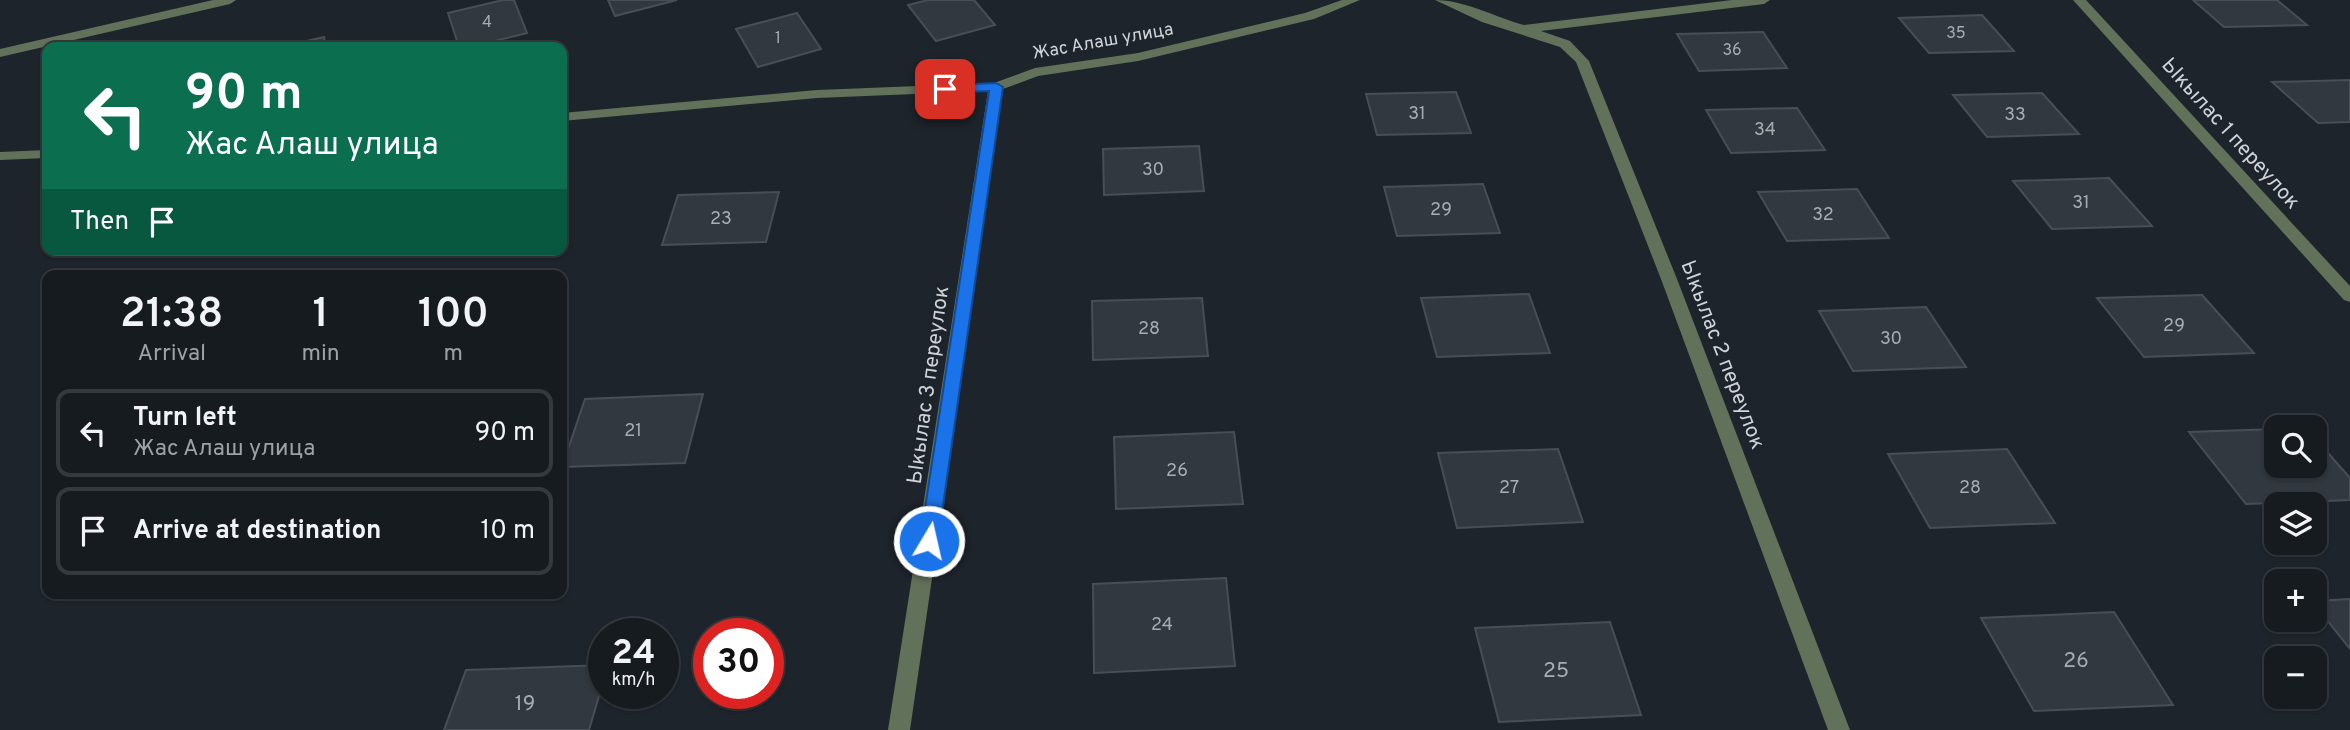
<!DOCTYPE html>
<meta charset="utf-8">
<style>
:root{--surface:#161b20;--page:#23282d;--text:#f1f3f6;--muted:#9ea1a5;--line:#35393e}
body{margin:0;font-family:Overpass,sans-serif;background:var(--page);color:var(--text);height:100vh;display:flex;flex-direction:column;font-size:26px;white-space:nowrap}
*{box-sizing:border-box;margin:0}
p{font-size:23px;color:var(--muted)}
.icon{flex:none;width:38px;height:38px;fill:none;stroke:currentColor;stroke-width:2;stroke-linecap:round;stroke-linejoin:round}
.map{position:relative;flex:1;overflow:hidden}
.sheet{position:absolute;left:42px;top:270px;width:525px;height:329px;display:flex;flex-direction:column;background:var(--surface);border-radius:14px;box-shadow:0 2px 5px #0004,0 0 0 2px var(--line)}
.sheet>*{flex:none}
.hud{position:absolute;left:42px;top:42px;width:525px;height:214px;border-radius:14px;box-shadow:0 2px 5px #0004,0 0 0 2px var(--line);background:#0b6e4f;color:#fff;overflow:hidden}
.buttons{position:absolute;left:2264px;top:415px;display:grid;gap:14px}
.buttons a{display:grid;place-items:center;width:63px;height:63px;border-radius:14px;background:var(--surface);box-shadow:0 2px 5px #0004,0 0 0 2px var(--line);font-size:35px}
.speed{position:absolute;left:588px;top:618px;display:flex;gap:14px;font-size:35px;font-weight:700;text-align:center}
.speed>*{display:grid;place-content:center;width:91px;height:91px;border-radius:50%;background:var(--surface);box-shadow:0 2px 5px #0004,0 0 0 2px var(--line);line-height:1}
.speed small{font-size:18px;font-weight:400}
.speed .limit{border:10px solid #d22;background:#fff;color:#111}
.pin{position:absolute;display:grid;place-items:center;width:60px;height:60px;color:#fff;margin:-30px;border-radius:14px;box-shadow:0 4px 10px #0006}
.me{position:absolute;width:77px;margin:-38px;rotate:9deg;stroke-linejoin:round;filter:drop-shadow(0 0 5px #0008)}
.turn{display:flex;align-items:center;gap:24px;height:147px;padding:0 28px;font-size:32px}
.turn .icon{width:91px;height:91px;stroke-width:2.5}
.turn b{display:block;font-size:49px;line-height:60px}
.then{display:flex;align-items:center;height:66px;padding:0 28px;background:#0003;gap:14px;font-size:26px}
.eta{display:flex;justify-content:space-evenly;align-items:center;height:119px;text-align:center}
.eta b{font-size:42px;font-weight:600;line-height:49px}
ul{padding:0;list-style:none}
li{display:flex;align-items:center;gap:21px;height:88px;margin:0 14px 10px;padding:0 14px;border:4px solid var(--line);border-radius:14px}
li div{flex:1}
li b{display:block;font-size:26px}
li em{font-style:normal}
.map>svg:first-child{display:block}
.building{fill:#32383f;stroke:#484e56;stroke-width:2}
.lines{fill:none;stroke-linecap:round;stroke-linejoin:round}
.minor{fill:#627159;fill-rule:evenodd}
.route{fill:#1a73e8;stroke:#114b97;stroke-width:2}
.labels{text-anchor:middle;dominant-baseline:central;stroke-width:5;stroke-linejoin:round;paint-order:stroke}
.far-number-label{font-size:16px;fill:#a8adb2}
.far-street-label{font-size:18px;fill:#d0d4d9;stroke:#1e242b}
.number-label{font-size:18px;fill:#a8adb2}
.street-label{font-size:21px;fill:#d0d4d9;stroke:#1e242b}
.near-number-label{font-size:21px;fill:#a8adb2}
</style>
<div class="map">
<svg width="2350" height="730" viewBox="0 0 2350 730">
<rect width="100%" height="100%" fill="#1e242b"/>
<g class="building">
<path d="M503 0H514L527 33 470 47H459L448 13Z"/>
<path d="M608 0H677L615 16Z"/>
<path d="M928 0H974L995 25 936 41 908 5Z"/>
<path d="M2193 0H2277L2307 25 2224 27Z"/>
<path d="M797 13 821 49 758 67 736 29Z"/>
<path d="M1982 15 2014 51 1929 53 1899 18Z"/>
<path d="M1763 32 1787 68 1699 71 1677 34Z"/>
<path d="M324 37 326 47H281Z"/>
<path d="M2350 80V122L2318 123 2272 82Z"/>
<path d="M1456 92 1471 133 1377 135 1366 94Z"/>
<path d="M2042 93 2079 134 1987 137 1953 95Z"/>
<path d="M1797 108 1825 150 1731 153 1706 110Z"/>
<path d="M1199 146 1204 191 1104 195 1103 149Z"/>
<path d="M2109 178 2152 226 2052 229 2013 181Z"/>
<path d="M1483 184 1500 233 1397 236 1384 187Z"/>
<path d="M1857 189 1889 238 1787 241 1758 192Z"/>
<path d="M779 192 766 242 662 245 678 195Z"/>
<path d="M1529 294 1550 353 1437 357 1421 298Z"/>
<path d="M2202 295 2254 353 2144 357 2097 298Z"/>
<path d="M1202 298 1208 356 1093 360 1092 301Z"/>
<path d="M1926 307 1966 367 1853 371 1819 311Z"/>
<path d="M703 394 685 463 562 467 585 399Z"/>
<path d="M2277 429V466H2315V438L2350 478V500L2246 504 2189 432Z"/>
<path d="M1234 432 1243 504 1116 509 1114 437Z"/>
<path d="M1558 449 1583 522 1457 528 1438 453Z"/>
<path d="M2007 449 2055 523 1930 528 1888 454Z"/>
<path d="M1226 578 1235 666 1094 673 1093 584Z"/>
<path d="M2350 599V649L2315 605V601Z"/>
<path d="M2114 612 2173 705 2034 711 1981 618Z"/>
<path d="M1610 622 1641 715 1499 722 1475 628Z"/>
<path d="M604 665V679L589 730H444L466 670Z"/>
</g>
<g class="lines">
<g class="minor">
<path d="M213 0H236L230 4 0 57V49Z"/>
<path d="M1342 0H1360L1314 19 1138 61 1038 76 1003 89 910 730H888L988 91 817 98 562 121V113L817 90 994 83 1035 68 1138 53 1305 13Z"/>
<path d="M1435 0C1464 0 1495 17 1524 25L1732 0H1770L1764 4 1541 31 1570 41 1589 61 1677 279 1850 730H1828L1661 279 1576 62 1560 47 1482 22Z"/>
<path d="M2073 0H2086L2350 286V302L2344 300Z"/>
<path d="M47 150V158L0 160V152Z"/>
</g>
</g>
<path class="route" d="M996 83 1003 87 938 541 935 546 929 548 922 546 920 541 989 91 945 93 939 89 945 85Z"/>
<g class="labels">
<g class="far-number-label">
<text x="487" y="23">4</text>
<text x="1956" y="34">35</text>
<text x="778" y="39">1</text>
<text x="1732" y="51">36</text>
</g>
<g class="far-street-label">
<text transform="translate(1103 42) rotate(-10)">Жас Алаш улица</text>
</g>
<g class="number-label">
<text x="1417" y="114">31</text>
<text x="2015" y="115">33</text>
<text x="1765" y="130">34</text>
<text x="1153" y="170">30</text>
<text x="2081" y="203">31</text>
<text x="1441" y="210">29</text>
<text x="1823" y="215">32</text>
<text x="721" y="219">23</text>
<text x="2174" y="326">29</text>
<text x="1149" y="329">28</text>
<text x="1891" y="339">30</text>
<text x="633" y="431">21</text>
<text x="1177" y="471">26</text>
<text x="1509" y="488">27</text>
<text x="1970" y="488">28</text>
<text x="1162" y="625">24</text>
</g>
<g class="street-label">
<text transform="translate(2230 134) rotate(48)">Ыкылас 1 переулок</text>
<text transform="translate(1722 355) rotate(69)">Ыкылас 2 переулок</text>
<text transform="translate(929 385) rotate(-82)">Ыкылас 3 переулок</text>
</g>
<g class="near-number-label">
<text x="2076" y="661">26</text>
<text x="1556" y="671">25</text>
<text x="525" y="704">19</text>
</g>
</g>
</svg>
<div class="buttons">
<a><svg class="icon" aria-label="search" viewBox="0 0 24 24"><circle cx="10" cy="10" r="6"/><path d="M15 15l6 6"/></svg></a>
<a><svg class="icon" aria-label="layers" viewBox="0 0 24 24"><path d="M12 4l9 5-9 5-9-5zM3 14l9 5 9-5"/></svg></a>
<a>+</a>
<a>−</a>
</div>
<div class="speed"><div>24<small>km/h</small></div><div class="limit">30</div></div>
<div class="pin" style="left:945px;top:89px;background:#d93025"><svg class="icon" aria-label="arrive" viewBox="0 0 24 24"><path d="M6 21V4h12l-3 4 3 4H6"/></svg></div>
<svg class="me" style="left:929px;top:541px" viewBox="-20 -20 40 40"><circle r="17" fill="#1a73e8" stroke="#fff" stroke-width="3"/><path d="M0-11L8 9 0 5-8 9z" fill="#fff"/></svg>
<div class="hud">
<div class="turn"><svg class="icon" aria-label="left" viewBox="0 0 24 24"><path d="M17 20v-9H6M10 6l-5 5 5 5"/></svg><div><b>90 m</b>Жас Алаш улица</div></div>
<div class="then">Then<svg class="icon" aria-label="arrive" viewBox="0 0 24 24"><path d="M6 21V4h12l-3 4 3 4H6"/></svg></div>
</div>
<section class="sheet">
<div class="eta">
<div><b>21:38</b><p>Arrival</p></div>
<div><b>1</b><p>min</p></div>
<div><b>100</b><p>m</p></div>
</div>
<ul>
<li><svg class="icon" aria-label="left" viewBox="0 0 24 24"><path d="M17 20v-9H6M10 6l-5 5 5 5"/></svg><div><b>Turn left</b><p>Жас Алаш улица</p></div><em>90 m</em></li>
<li><svg class="icon" aria-label="arrive" viewBox="0 0 24 24"><path d="M6 21V4h12l-3 4 3 4H6"/></svg><div><b>Arrive at destination</b></div><em>10 m</em></li>
</ul>
</section>
</div>
